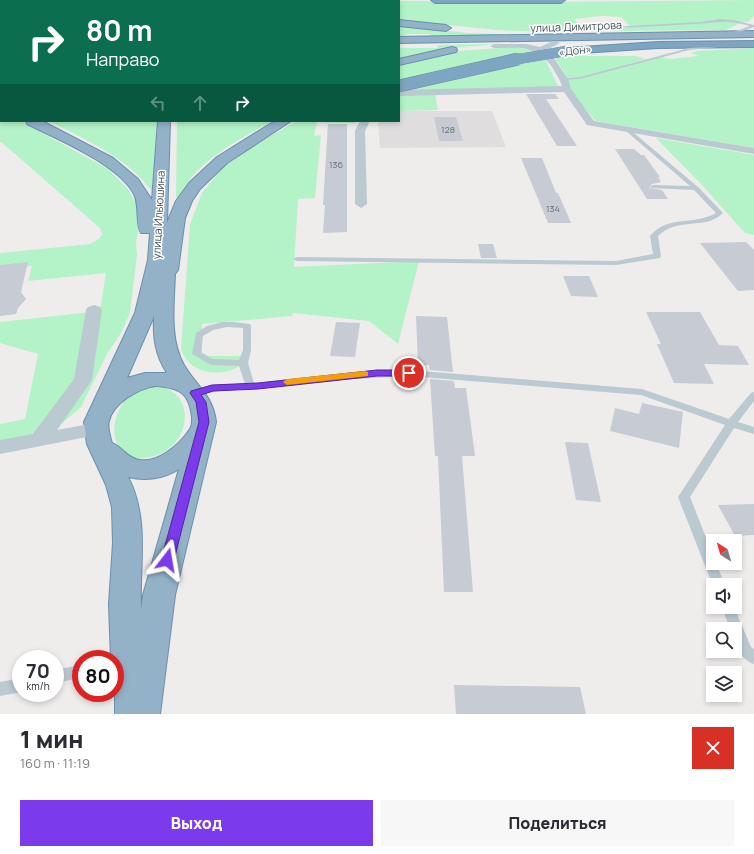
<!DOCTYPE html>
<html lang="ru">
<meta charset="utf-8">
<style>
:root{--surface:#fff;--page:#f7f7f7;--text:#2b2b33;--muted:#7c7c81;--accent:#7c3aed}
body{margin:0;font-family:Manrope,sans-serif;background:var(--page);color:var(--text);height:100vh;display:flex;flex-direction:column;font-size:15px;white-space:nowrap}
*{box-sizing:border-box;margin:0}
p{font-size:13px;color:var(--muted)}
.icon{flex:none;width:22px;height:22px;fill:none;stroke:currentColor;stroke-width:2;stroke-linecap:round;stroke-linejoin:round}
.map{position:relative;height:714px;overflow:hidden}
.details{display:flex;flex-direction:column;background:var(--surface);flex:1}
.details>*{flex:none}
.guide{position:absolute;left:0px;top:0px;width:400px;height:122px;box-shadow:0 2px 6px #0003;background:#0b6e4f;color:#fff;overflow:hidden}
.needle{width:26px;rotate:323deg}
.fabs{position:absolute;left:706px;top:534px;display:grid;gap:8px}
.fabs a{display:grid;place-items:center;width:36px;height:36px;border-radius:0px;background:var(--surface);box-shadow:0 2px 6px #0003;font-size:20px}
.speed{position:absolute;left:12px;top:650px;display:flex;gap:8px;font-size:20px;font-weight:700;text-align:center}
.speed>*{display:grid;place-content:center;width:52px;height:52px;border-radius:50%;background:var(--surface);box-shadow:0 2px 6px #0003;line-height:1}
.speed small{font-size:10px;font-weight:400}
.speed .limit{border:6px solid #d22;background:#fff;color:#111}
.pin{position:absolute;display:grid;place-items:center;width:34px;height:34px;color:#fff;margin:-17px;border:2px solid #fff;border-radius:50%;box-shadow:0 1px 4px #0007}
.me{position:absolute;width:44px;margin:-22px;rotate:14deg;stroke-linejoin:round;filter:drop-shadow(0 0 3px #0008)}
.turn{display:flex;align-items:center;gap:14px;height:84px;padding:0 20px;font-size:18px}
.turn .icon{width:52px;height:52px;stroke-width:2.5}
.turn b{display:block;font-size:28px;line-height:34px}
.lanes{display:flex;align-items:center;height:38px;padding:0 20px;background:#0003;justify-content:center;gap:20px;direction:ltr}
.lanes .off{opacity:.35}
.round{display:grid;place-items:center;flex:none;width:42px;height:42px;border-radius:0px;background:var(--page)}
.headline{display:flex;align-items:center;justify-content:space-between;height:68px;padding:0 20px}
h1{font-size:24px;font-weight:800;line-height:30px}
.primary-button{display:flex;gap:8px;margin-top:auto;padding:8px 20px}
.primary-button a{flex:1;height:46px;border-radius:0px;background:var(--accent);color:#fff;font-size:16px;font-weight:800;line-height:46px;text-align:center}
.primary-button a+a{background:var(--page);color:var(--text)}
.map>svg:first-child{display:block}
.education{fill:#e0ddde}
.green{fill:#b4f3c7}
.building{fill:#c7cbd3}
.lines{fill:none;stroke-linecap:round;stroke-linejoin:round}
.trunk-casing{stroke:#6990ad;stroke-width:2}
.motorway-casing{stroke:#6990ad;stroke-width:2}
.service{fill:#bbc9d1;fill-rule:evenodd}
.minor{fill:#bbc9d1;fill-rule:evenodd}
.primary{fill:#a8bfcf;fill-rule:evenodd}
.trunk{fill:#93b2c8;fill-rule:evenodd}
.motorway{fill:#7ea5c1;fill-rule:evenodd}
.motorway-bridge-far1-casing{stroke:#6990ad;stroke-width:10;stroke-linecap:butt}
.motorway-bridge-casing{stroke:#6990ad;stroke-width:13;stroke-linecap:butt}
.motorway-bridge-far1{stroke:#7ea5c1;stroke-width:10}
.motorway-bridge{stroke:#7ea5c1;stroke-width:12}
.route{fill:#7c3aed;stroke:#51269a}
.slow{fill:#f59e0b}
.labels{text-anchor:middle;dominant-baseline:central;stroke-width:3;stroke-linejoin:round;paint-order:stroke}
.far-number-label{font-size:9px;fill:#647079}
.far-street-label{font-size:11px;fill:#43525b;stroke:#fff}
</style>
<div class="map">
<svg width="754" height="714" viewBox="0 0 754 714">
<rect width="100%" height="100%" fill="#efecec"/>
<path class="education" d="M399 111H492L506 147 380 148 378 121H399Z"/>
<g class="green">
<path d="M303 0 540 2 754 0V16L748 22C739 21 731 30 722 30L614 31 613 29 626 28 629 25 621 17 601 16 574 19 581 26 592 29 589 30 553 32 497 30 399 20V1Z"/>
<path d="M399 25 468 33 560 36 435 37 431 36 430 34H410L399 37Z"/>
<path d="M437 45 488 44 489 45 452 48 399 59V48H438Z"/>
<path d="M512 47 536 50 545 59 558 86 435 93 438 110 399 111V65L458 51Z"/>
<path d="M754 48V148L596 121 571 92 566 75 554 56H636L645 59 618 67 662 57 670 59 699 56 691 53 697 51Z"/>
<path d="M0 110 1 121H21L108 169 128 189 135 202 139 226 136 243 137 255 130 313 121 333 107 354 81 407 59 426 35 436 0 441V424L25 419 38 354 0 343V322L100 311 106 273 28 281 32 266 0 269V253L90 244 99 239 102 234 100 228 0 141Z"/>
<path d="M48 121H157L153 193C128 157 86 140 48 121Z"/>
<path d="M177 121H273C240 139 195 161 179 197H176Z"/>
<path d="M296 121H355L354 123 317 122 314 136 321 135 315 198 298 199 294 267 419 261 398 344 369 321 293 313 292 316 202 324V352L208 356H242L238 367C217 378 189 373 181 349L190 224 202 193 224 166 247 150Z"/>
<path d="M656 138 754 155V235L745 233 702 185Z"/>
<path d="M155 385C203 393 189 455 144 458 136 459 130 458 124 453 108 439 114 412 127 398 135 390 145 388 155 385Z"/>
</g>
<g class="building">
<path d="M526 94H555L559 99H546L577 146H557Z"/>
<path d="M434 117H456L463 141H439Z"/>
<path d="M328 124H347V232L323 233 325 205H323Z"/>
<path d="M615 149H634L641 155H644L660 177H658L661 182 652 184 649 188 662 190 668 199H647Z"/>
<path d="M521 158H542L556 193H558L571 223H548Z"/>
<path d="M746 242 754 250V290L738 291 700 243Z"/>
<path d="M478 244H493L497 258H481Z"/>
<path d="M28 262 21 292 26 299 18 308 16 314 0 316V265Z"/>
<path d="M563 276H589L598 297 571 296Z"/>
<path d="M646 312H700L719 345 738 346 749 365 704 364 714 384 674 383 657 344H661Z"/>
<path d="M416 316 447 317 453 372 430 370 429 365H418Z"/>
<path d="M336 322 360 323 355 357 330 356Z"/>
<path d="M430 379 454 381 455 388H466L475 456H462L473 592H444L438 456H435Z"/>
<path d="M642 403 683 412 679 448 610 431 615 408 639 414Z"/>
<path d="M565 442 588 443 601 502 576 500Z"/>
<path d="M754 504V535L735 536 718 505Z"/>
<path d="M454 685 580 687 586 714H456Z"/>
</g>
<g class="lines">
<g class="trunk-casing">
<g id="trunk">
<path d="M61 0H72L61 1Z"/>
<rect x="170" y="0" width="8" height="1"/>
<path d="M290 0H302V1H291Z"/>
<rect x="0" y="13" width="1" height="6"/>
<path d="M399 20 446 25 451 28 446 31 399 26Z"/>
<path d="M754 31V37L399 43V37Z"/>
<path d="M452 47 456 48 457 50 456 52 399 65V59Z"/>
<rect x="0" y="83" width="1" height="8"/>
<rect x="0" y="100" width="1" height="8"/>
<path d="M26 121H42L113 158 138 179 152 200 158 121H170L167 223 176 201 189 183 217 157 275 121H291L227 163 200 189 192 201 185 218 178 270 175 274C174 303 169 339 184 365 196 386 213 395 216 422L175 595 160 714H115V659H111L109 604 113 543 112 507 106 485 87 444 84 422 135 313 148 260 150 233H141C135 224 140 206 134 194 118 164 57 139 27 124ZM154 316C153 337 155 355 167 373H145L127 378ZM156 386C165 387 176 388 183 394 190 400 195 421 190 429 180 444 159 463 140 460 128 459 122 447 112 443 110 436 107 428 109 421 113 403 139 388 156 386ZM179 469 143 595 141 610C139 565 150 519 128 477 145 481 164 479 179 469Z"/>
</g>
</g>
<g class="motorway-casing">
<g id="motorway">
<path d="M86 0H96L86 1Z"/>
<path d="M431 0H565L561 3H435Z"/>
<path d="M754 41V47L658 48 566 54 561 51 566 48 658 42Z"/>
</g>
</g>
<g class="service">
<path d="M720 19 733 20 754 25V27L732 35 731 33 750 26C726 19 716 23 693 24 666 26 640 27 613 28L611 27 700 22Z"/>
<path d="M717 45 718 47 689 50 580 79 564 80 562 79 580 77 689 48Z"/>
<path d="M628 128 698 187 723 213C705 231 678 216 658 236L661 256 660 258 616 265 297 261 293 259 297 257 616 261 653 254 650 236C669 214 694 226 716 213L694 190 651 188 650 187 653 185 690 186 626 131V129Z"/>
<path d="M222 322H233L250 324 251 326V350L248 363 254 383 353 373 409 370 642 389 729 419 751 393 754 392V401L738 422 754 427V434L734 428 690 497 713 555V563H716L725 585 713 586 678 497 725 425 641 395 409 376 335 380 220 391 194 396 191 395 189 393 191 391 211 386 245 384 239 366 211 365 192 354 196 333 207 326ZM227 327 243 328V350L239 360 213 359 201 353 203 336 213 330Z"/>
<path d="M722 607H734L751 647 754 649V664C739 659 735 644 735 629H730Z"/>
<path d="M81 665V677L55 684V670Z"/>
<path d="M21 678V692L0 696V682Z"/>
</g>
<g class="minor">
<path d="M553 41 560 43 546 50 552 55 568 79 571 89 594 121 754 148V154L587 125 564 92 399 96V90L562 86C560 79 556 74 552 67 536 44 519 48 494 48L490 46 494 44H526L540 47Z"/>
<path d="M360 121H370L365 131 367 204 361 208 355 204V131Z"/>
<path d="M94 305 100 307 102 310 92 380 57 430 95 423 102 424 105 429 102 434 0 454V440L33 434 74 379 86 310 88 307Z"/>
</g>
<rect class="primary" x="0" y="41" width="1" height="6"/>
<use href="#trunk" class="trunk"/>
<use href="#motorway" class="motorway"/>
<g class="motorway-bridge-far1-casing">
<path id="motorway-bridge-far1" d="M513 60 566 51"/>
</g>
<g class="motorway-bridge-casing">
<path id="motorway-bridge" d="M399 86 518 59"/>
</g>
<use href="#motorway-bridge-far1" class="motorway-bridge-far1"/>
<use href="#motorway-bridge" class="motorway-bridge"/>
</g>
<path class="route" d="M377 370H409L413 373 409 376H377L258 389 213 391 201 395 206 402 209 422 174 560 172 564 167 565 163 564 161 560 199 422 196 402 190 393 191 391 212 385 258 383Z"/>
<path class="slow" d="M365 371 368 372V376L287 385 283 382 287 379Z"/>
<g class="labels">
<g class="far-number-label">
<text x="448" y="129">128</text>
<text x="336" y="164">136</text>
<text x="553" y="208">134</text>
</g>
<g class="far-street-label">
<text transform="translate(576 26) rotate(-2)">улица Димитрова</text>
<text transform="translate(575 50) rotate(-6)">«Дон»</text>
<text transform="translate(158 215) rotate(-87)">улица Ильюшина</text>
</g>
</g>
</svg>
<div class="fabs">
<a><svg class="needle" viewBox="-14 -14 28 28"><path d="M0-13l5 13h-10z" fill="#e53935"/><path d="M0 13l5-13h-10z" fill="#7c7c81"/></svg></a>
<a><svg class="icon" aria-label="sound" viewBox="0 0 24 24"><path d="M4 9h4l5-4v14l-5-4H4zM17 9q2 3 0 6"/></svg></a>
<a><svg class="icon" aria-label="search" viewBox="0 0 24 24"><circle cx="10" cy="10" r="6"/><path d="M15 15l6 6"/></svg></a>
<a><svg class="icon" aria-label="layers" viewBox="0 0 24 24"><path d="M12 4l9 5-9 5-9-5zM3 14l9 5 9-5"/></svg></a>
</div>
<div class="speed"><div>70<small>km/h</small></div><div class="limit">80</div></div>
<div class="pin" style="left:409px;top:373px;background:#d93025"><svg class="icon" aria-label="arrive" viewBox="0 0 24 24"><path d="M6 21V4h12l-3 4 3 4H6"/></svg></div>
<svg class="me" style="left:167px;top:560px" viewBox="-20 -20 40 40"><path d="M0-17L14 15 0 8-14 15z" fill="#7c3aed" stroke="#fff" stroke-width="4"/></svg>
<div class="guide">
<div class="turn"><svg class="icon" aria-label="right" viewBox="0 0 24 24"><path d="M7 20v-9h11M14 6l5 5-5 5"/></svg><div><b>80 m</b>Направо</div></div>
<div class="lanes"><svg class="icon off" aria-label="left" viewBox="0 0 24 24"><path d="M17 20v-9H6M10 6l-5 5 5 5"/></svg><svg class="icon off" aria-label="ahead" viewBox="0 0 24 24"><path d="M12 20V5M6 11l6-6 6 6"/></svg><svg class="icon" aria-label="right" viewBox="0 0 24 24"><path d="M7 20v-9h11M14 6l5 5-5 5"/></svg></div>
</div>
</div>
<section class="details">
<div class="headline"><div><h1>1 мин</h1><p>160 m · 11:19</p></div><a class="round" style="background:#d93025;color:#fff"><svg class="icon" aria-label="close" viewBox="0 0 24 24"><path d="M6 6l12 12M18 6L6 18"/></svg></a></div>
<div class="primary-button"><a>Выход</a><a>Поделиться</a></div>
</section>
